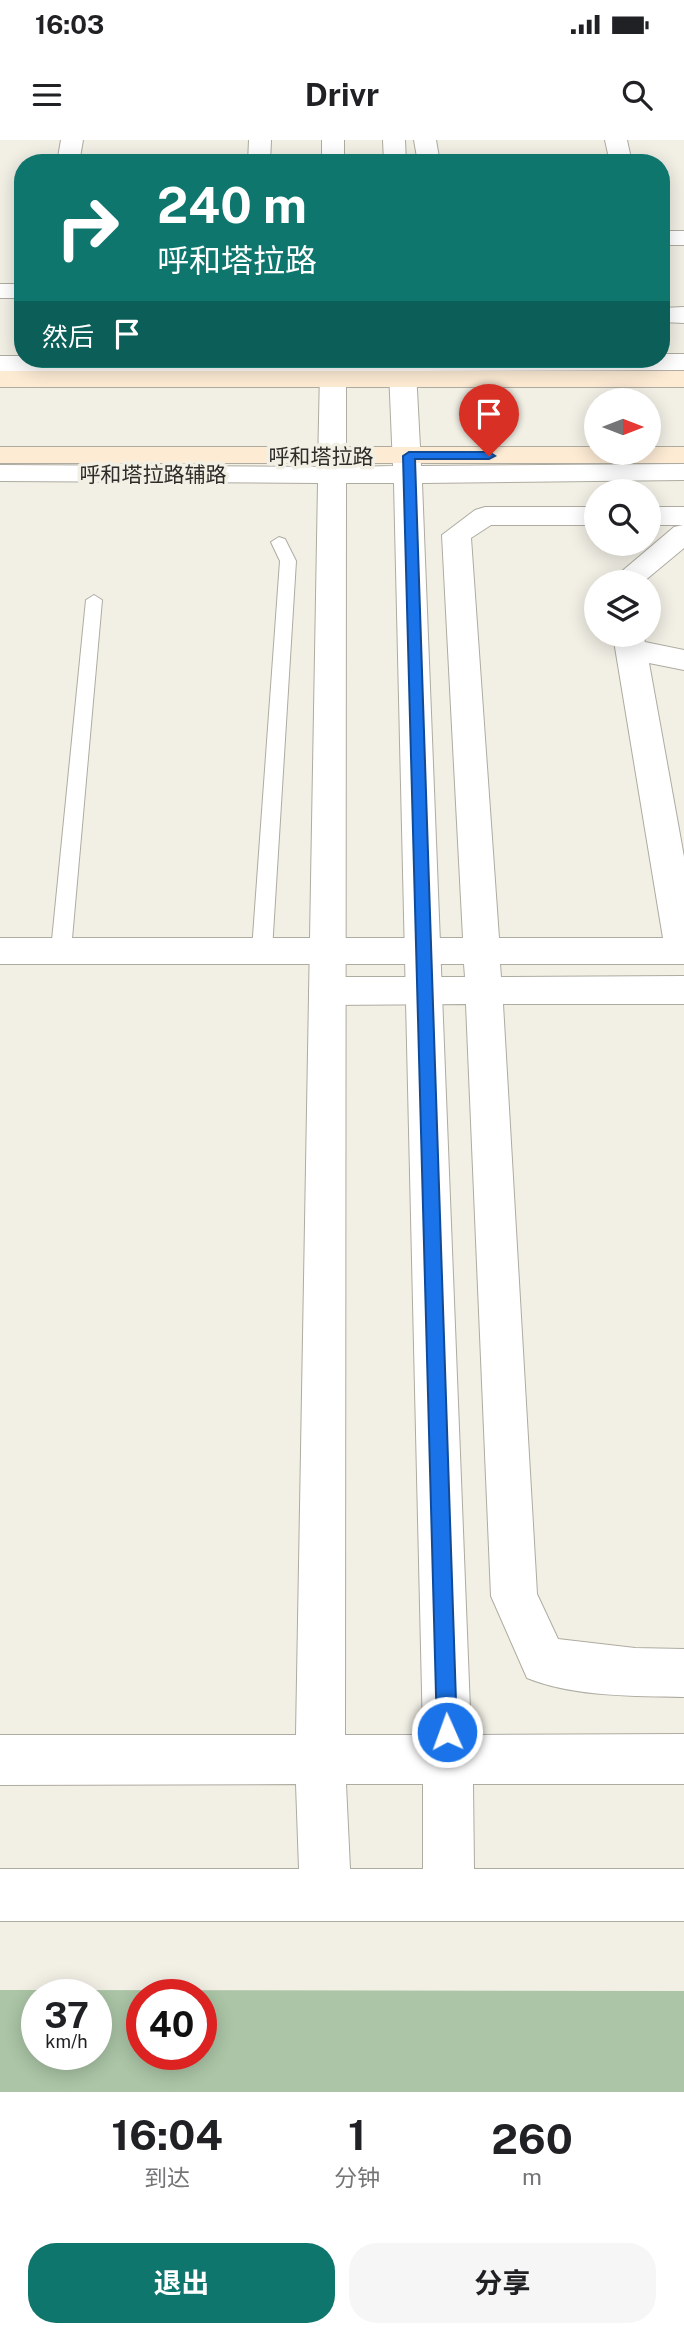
<!DOCTYPE html>
<html lang="zh">
<meta charset="utf-8">
<style>
:root{--surface:#fff;--page:#f6f6f6;--text:#202124;--muted:#757577;--accent:#0f766e}
body{margin:0;font-family:"Public Sans","Noto Sans SC",sans-serif;background:var(--page);color:var(--text);height:100vh;display:flex;flex-direction:column;font-size:26px;white-space:nowrap}
*{box-sizing:border-box;margin:0}
p{font-size:23px;color:var(--muted)}
.icon{flex:none;width:38px;height:38px;fill:none;stroke:currentColor;stroke-width:2;stroke-linecap:round;stroke-linejoin:round}
.map{position:relative;height:1952px;overflow:hidden}
.sheet{display:flex;flex-direction:column;background:var(--surface);flex:1}
.sheet>*{flex:none}
.top-card{position:absolute;left:14px;top:14px;width:656px;height:214px;border-radius:28px;box-shadow:0 4px 18px #0003;background:#0f766e;color:#fff;overflow:hidden}
.needle{width:46px;rotate:90deg}
.buttons{position:absolute;left:584px;top:248px;display:grid;gap:14px}
.buttons a{display:grid;place-items:center;width:77px;height:77px;border-radius:50%;background:var(--surface);box-shadow:0 4px 18px #0003;font-size:35px}
.speed{position:absolute;left:21px;top:1839px;display:flex;gap:14px;font-size:35px;font-weight:700;text-align:center}
.speed>*{display:grid;place-content:center;width:91px;height:91px;border-radius:50%;background:var(--surface);box-shadow:0 4px 18px #0003;line-height:1}
.speed small{font-size:18px;font-weight:400}
.speed .limit{border:10px solid #d22;background:#fff;color:#111}
.pin{position:absolute;display:grid;place-items:center;width:60px;height:60px;color:#fff;margin:-72px -30px;border-radius:50% 50% 50% 0;rotate:-45deg;box-shadow:0 0 7px #0007}
.pin .icon{rotate:45deg}
.me{position:absolute;width:77px;margin:-38px;rotate:358deg;stroke-linejoin:round;filter:drop-shadow(0 0 5px #0008)}
.turn{display:flex;align-items:center;gap:24px;height:147px;padding:0 28px;font-size:32px}
.turn .icon{width:91px;height:91px;stroke-width:2.5}
.turn b{display:block;font-size:49px;line-height:60px}
.then{display:flex;align-items:center;height:66px;padding:0 28px;background:#0003;gap:14px;font-size:26px}
.eta{display:flex;justify-content:space-evenly;align-items:center;height:119px;text-align:center}
.eta b{font-size:42px;font-weight:700;line-height:49px}
.cta{display:flex;gap:14px;margin-top:auto;padding:14px 28px}
.cta a{flex:1;height:80px;border-radius:28px;background:var(--accent);color:#fff;font-size:28px;font-weight:700;line-height:80px;text-align:center}
.cta a+a{background:var(--page);color:var(--text)}
.status{display:flex;justify-content:space-between;align-items:center;height:49px;padding:0 35px;background:var(--surface);direction:ltr}
.status svg{height:19px;fill:currentColor}
header{display:flex;justify-content:space-between;align-items:center;height:91px;padding:0 28px;background:var(--surface);font-size:32px;font-weight:700}
.map>svg:first-child{display:block}
.green{fill:#abc5a6;fill-rule:evenodd}
.lines{fill:none;stroke-linecap:round;stroke-linejoin:round}
.service-casing{stroke:#aeaba1;stroke-width:2}
.minor-casing{stroke:#aeaba1;stroke-width:2}
.tertiary-casing{stroke:#aeaba1;stroke-width:2}
.secondary-casing{stroke:#aeaba1;stroke-width:2}
.service{fill:#fff;fill-rule:evenodd}
.minor{fill:#fff;fill-rule:evenodd}
.tertiary{fill:#fff;fill-rule:evenodd}
.secondary{fill:#fdebd4;fill-rule:evenodd}
.route{fill:#1a73e8;stroke:#114b97;stroke-width:2}
.labels{text-anchor:middle;dominant-baseline:central;stroke-width:7;stroke-linejoin:round;paint-order:stroke}
.far-street-label{font-size:21px;fill:#2e2d29;stroke:#f2f0e5}
</style>
<div class="status"><b>16:03</b><svg viewBox="0 0 49 12"><path d="M0 12V9h3v3zM5 12V6h3v6zM10 12V3h3v9zM15 12V0h3v12zM26 1h20v11H26zM47 4h2v5h-2z"/></svg></div>
<header><svg class="icon" aria-label="menu" viewBox="0 0 24 24"><path d="M4 6h16M4 12h16M4 18h16"/></svg>Drivr<svg class="icon" aria-label="search" viewBox="0 0 24 24"><circle cx="10" cy="10" r="6"/><path d="M15 15l6 6"/></svg></header>
<div class="map">
<svg width="684" height="1952" viewBox="0 0 684 1952">
<rect width="100%" height="100%" fill="#f2f0e5"/>
<path class="green" d="M0 1850 684 1851V1952H0ZM37 1855H96V1914H37ZM142 1855H201V1914H142Z"/>
<g class="lines">
<g class="service-casing">
<g id="service">
<path d="M279 397 285 399 296 421 272 810 262 817 252 810 280 421 271 402Z"/>
<path d="M94 455 102 460 71 810 61 817 51 810 86 460Z"/>
</g>
</g>
<g class="minor-casing">
<g id="minor">
<path d="M61 0H83L79 23H57Z"/>
<path d="M249 0H271L270 23H248Z"/>
<path d="M414 0H436L440 23H418Z"/>
<path d="M605 0H627L632 23H610Z"/>
<rect x="662" y="91" width="22" height="14"/>
<rect x="0" y="144" width="23" height="14"/>
<path d="M684 167V183L662 182V168Z"/>
<path d="M485 367H597V385H491L471 398 499 798H663L613 495H643L645 502 684 510V530L649 523 684 717V824H500L501 837 684 836V864H503L537 1454 558 1499 635 1508 684 1509V1557C634 1556 574 1557 527 1538L491 1456 466 864 327 865 314 861 309 851 314 841 327 837H465L464 824H0V798H463L442 395 475 370Z"/>
<path d="M649 367H684V408L642 443H608L674 387 683 385H649Z"/>
</g>
</g>
<g class="tertiary-casing">
<g id="tertiary">
<rect x="322" y="0" width="22" height="23"/>
<path d="M383 0H405L406 23H384Z"/>
<path d="M662 214H684V230L416 231 421 326 684 324V340L422 343 471 1595 684 1594V1644H473L474 1729H684V1781H0V1729H299L296 1644 0 1645V1595H296L318 343 0 341V325L318 327 320 231 0 232V216H23V219H662ZM346 231H389L393 326 346 327ZM346 343H394L423 1595H345ZM346 1644H423V1729H350Z"/>
</g>
</g>
<g class="secondary-casing">
<g id="secondary">
<rect x="0" y="231" width="684" height="16"/>
<path d="M0 307H597V313H649V307H684V323H0Z"/>
</g>
</g>
<use href="#service" class="service"/>
<use href="#minor" class="minor"/>
<use href="#tertiary" class="tertiary"/>
<use href="#secondary" class="secondary"/>
</g>
<path class="route" d="M409 312H489L495 316 489 319H415L457 1592 454 1599 447 1602 440 1599 437 1592 403 316Z"/>
<g class="labels">
<g class="far-street-label">
<text x="321" y="316">呼和塔拉路</text>
<text x="153" y="334">呼和塔拉路辅路</text>
</g>
</g>
</svg>
<div class="buttons">
<a><svg class="needle" viewBox="-14 -14 28 28"><path d="M0-13l5 13h-10z" fill="#e53935"/><path d="M0 13l5-13h-10z" fill="#757577"/></svg></a>
<a><svg class="icon" aria-label="search" viewBox="0 0 24 24"><circle cx="10" cy="10" r="6"/><path d="M15 15l6 6"/></svg></a>
<a><svg class="icon" aria-label="layers" viewBox="0 0 24 24"><path d="M12 4l9 5-9 5-9-5zM3 14l9 5 9-5"/></svg></a>
</div>
<div class="speed"><div>37<small>km/h</small></div><div class="limit">40</div></div>
<div class="pin" style="left:489px;top:316px;background:#d93025"><svg class="icon" aria-label="arrive" viewBox="0 0 24 24"><path d="M6 21V4h12l-3 4 3 4H6"/></svg></div>
<svg class="me" style="left:447px;top:1592px" viewBox="-20 -20 40 40"><circle r="17" fill="#1a73e8" stroke="#fff" stroke-width="3"/><path d="M0-11L8 9 0 5-8 9z" fill="#fff"/></svg>
<div class="top-card">
<div class="turn"><svg class="icon" aria-label="right" viewBox="0 0 24 24"><path d="M7 20v-9h11M14 6l5 5-5 5"/></svg><div><b>240 m</b>呼和塔拉路</div></div>
<div class="then">然后<svg class="icon" aria-label="arrive" viewBox="0 0 24 24"><path d="M6 21V4h12l-3 4 3 4H6"/></svg></div>
</div>
</div>
<section class="sheet">
<div class="eta">
<div><b>16:04</b><p>到达</p></div>
<div><b>1</b><p>分钟</p></div>
<div><b>260</b><p>m</p></div>
</div>
<div class="cta"><a>退出</a><a>分享</a></div>
</section>
